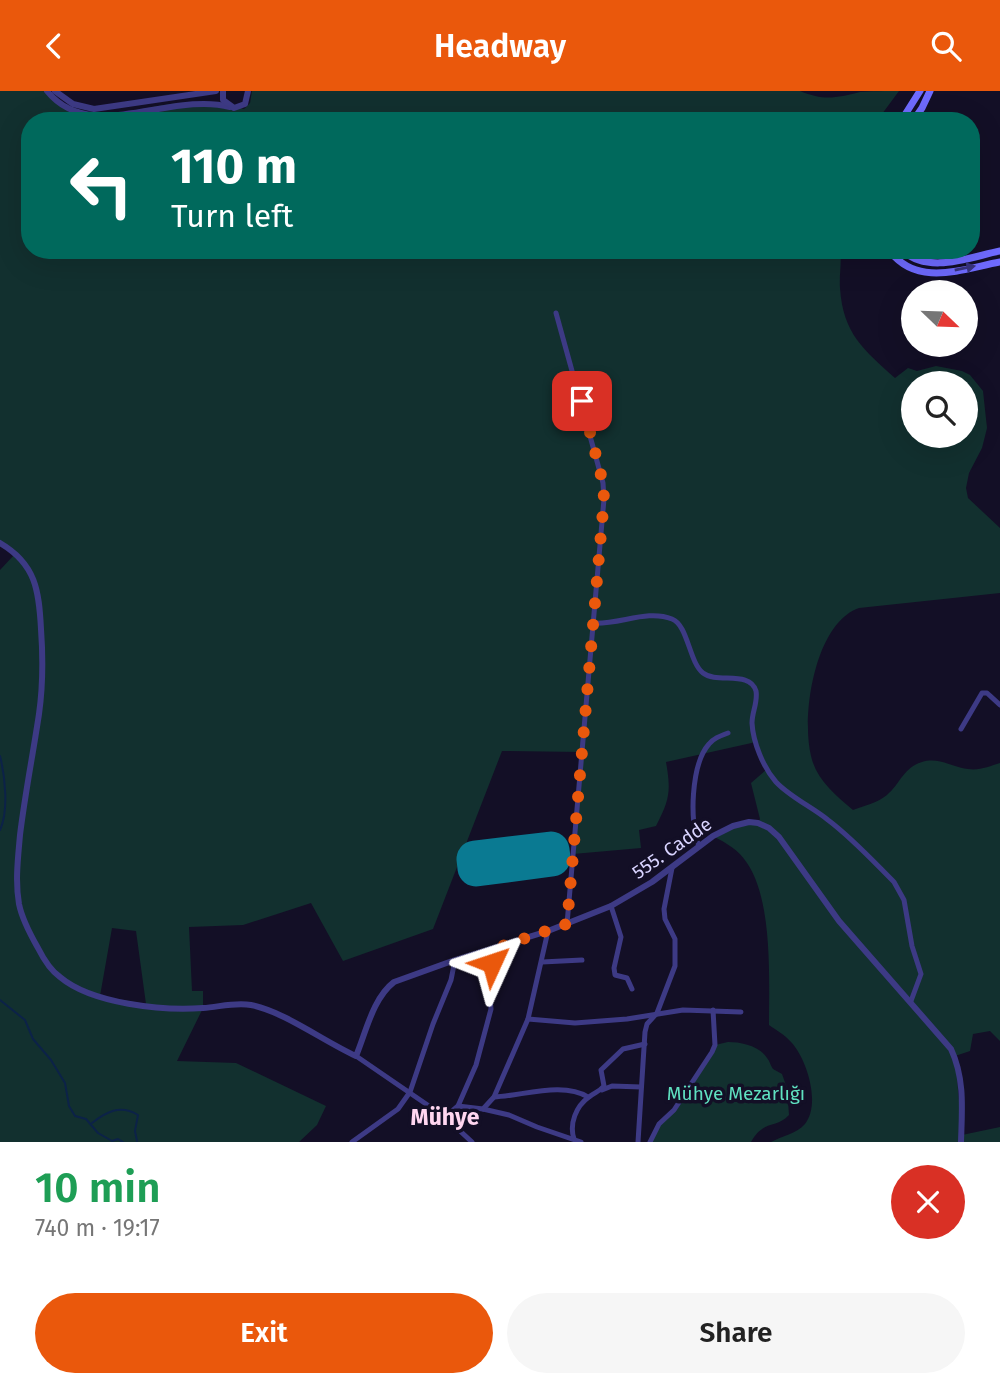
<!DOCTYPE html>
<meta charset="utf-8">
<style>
:root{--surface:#fff;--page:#f6f6f6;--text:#222;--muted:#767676;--accent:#ea580c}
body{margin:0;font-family:"Fira Sans",sans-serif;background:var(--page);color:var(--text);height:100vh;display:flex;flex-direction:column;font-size:26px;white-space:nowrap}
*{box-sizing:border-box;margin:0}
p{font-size:23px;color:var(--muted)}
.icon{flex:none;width:38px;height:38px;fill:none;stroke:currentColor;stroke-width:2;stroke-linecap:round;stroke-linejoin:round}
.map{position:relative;height:1051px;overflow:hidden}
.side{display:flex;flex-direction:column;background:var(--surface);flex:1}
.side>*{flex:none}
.top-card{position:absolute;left:21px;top:21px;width:959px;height:147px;border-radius:28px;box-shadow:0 7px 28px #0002;background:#00695c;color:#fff;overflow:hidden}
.needle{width:46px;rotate:113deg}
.tools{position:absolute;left:901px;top:189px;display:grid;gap:14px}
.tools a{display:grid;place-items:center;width:77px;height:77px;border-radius:50%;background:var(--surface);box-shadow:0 7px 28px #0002;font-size:35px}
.pin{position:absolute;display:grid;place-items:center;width:60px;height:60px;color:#fff;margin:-30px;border-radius:14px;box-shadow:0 4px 10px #0006}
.me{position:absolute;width:77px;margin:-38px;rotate:48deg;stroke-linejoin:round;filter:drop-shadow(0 0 5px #0008)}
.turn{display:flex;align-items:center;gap:24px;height:147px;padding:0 35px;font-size:32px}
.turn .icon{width:91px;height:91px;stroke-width:2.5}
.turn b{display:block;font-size:49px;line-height:60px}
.round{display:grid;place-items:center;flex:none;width:74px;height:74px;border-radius:37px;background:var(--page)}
.headline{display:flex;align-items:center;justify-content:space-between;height:119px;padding:0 35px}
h1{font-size:42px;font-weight:600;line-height:52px;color:#1e9e55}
.cta{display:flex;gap:14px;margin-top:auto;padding:14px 35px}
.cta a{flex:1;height:80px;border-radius:42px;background:var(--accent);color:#fff;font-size:28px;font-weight:600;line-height:80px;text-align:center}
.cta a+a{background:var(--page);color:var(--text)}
header{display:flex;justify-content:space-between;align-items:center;height:91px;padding:0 35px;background:var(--accent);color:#fff;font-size:32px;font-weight:600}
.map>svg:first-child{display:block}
.green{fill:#12302f;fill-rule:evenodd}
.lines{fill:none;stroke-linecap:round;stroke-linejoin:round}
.stream{stroke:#0c2248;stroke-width:2}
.runway{stroke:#0a7a92;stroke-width:37}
.minor{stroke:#3d3a85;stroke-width:5}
.tertiary{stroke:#3d3a85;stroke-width:6}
.secondary{stroke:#6f6bff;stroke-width:7}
.oneway{fill:#38347d}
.route{stroke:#ea580c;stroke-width:12;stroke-dasharray:0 21.6}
.labels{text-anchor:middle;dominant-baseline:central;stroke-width:7;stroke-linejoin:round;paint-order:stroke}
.street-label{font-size:19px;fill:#d9d4ff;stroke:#130f26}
.park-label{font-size:19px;fill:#5fe0c0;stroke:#130f26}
.quarter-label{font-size:23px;font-weight:bold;fill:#ffd6f0;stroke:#130f26}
</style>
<header><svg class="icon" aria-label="back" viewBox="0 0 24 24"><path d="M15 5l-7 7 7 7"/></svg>Headway<svg class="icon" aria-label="search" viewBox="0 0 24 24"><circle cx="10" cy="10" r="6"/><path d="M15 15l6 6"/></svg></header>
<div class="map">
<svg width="1000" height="1051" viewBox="0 0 1000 1051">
<rect width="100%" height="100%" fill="#130f26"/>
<g class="green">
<path d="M0 0H47C93 43 142 11 196 11 211 10 229 14 244 18L250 12 252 0H800C824 10 836 7 860 1 871 0 887 0 899 0L882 23 866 30H30V159H840C842 172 839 184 840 197 843 243 864 259 895 287L908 277 917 280 936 275 962 280 970 284 983 300 987 337 982 357 969 382 966 397 968 407 1000 437V502L859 517C815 532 801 624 811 665 816 688 835 704 853 719 864 715 877 712 887 704 900 693 904 676 922 671 939 666 951 676 968 678 979 680 990 675 1000 672V950L990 940 973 943 970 960 955 965 962 1044 1000 1036V1051H771C782 1045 796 1043 805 1033 821 1013 807 968 791 951 785 944 776 939 769 934 769 889 773 810 747 772 739 759 726 752 713 745L723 739 758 732 760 728 751 692 767 678 756 651 666 671C671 700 670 708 656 735L639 739 641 757 573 763 582 661 502 660 433 838 343 870 311 812 243 834 189 836 192 900H203V917L177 970 236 972 326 1015 317 1034 299 1051H0V479L15 463 2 454 0 456ZM914 292H966V345H914ZM112 837 136 840 146 913 100 905Z"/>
<path d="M728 951C741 951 760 955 767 967 770 970 770 974 773 978L782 983 787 997 789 1024C776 1038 764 1028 751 1051H650L659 1033 669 1025 715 954Z"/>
</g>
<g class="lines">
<g class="stream">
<path d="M0 665C5 685 9 719 0 739"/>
<path d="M0 909 25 929 33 948 51 969 65 992 69 1015 75 1025 86 1028 98 1042 112 1050 118 1048 123 1051"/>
<path d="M92 1032C106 1021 120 1013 138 1024L135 1040 137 1050"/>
</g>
<path class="runway" d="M551 759 552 767 476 777 475 768Z"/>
<g class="minor">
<path d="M556 222 603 392 604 408 567 833"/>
<path d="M593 532C619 534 647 518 672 528 688 534 689 571 703 582 717 593 750 579 756 600 758 611 752 621 752 632 753 651 763 676 776 691 790 706 812 716 828 729 852 747 873 770 894 791L904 809 912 855 921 883 911 910"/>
<path d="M961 638 982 602H987L1000 614"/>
<path d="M699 755C689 732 691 673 709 653 714 647 720 645 728 642"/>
<path d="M611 815 621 846 614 877 615 884 627 887 632 898"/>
<path d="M542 871 582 869"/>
<path d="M528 928 575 932 627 928 683 919 741 921"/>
<path d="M356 965 445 1026 472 1051"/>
<path d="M602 999 612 995 641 996"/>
<path d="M494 1006C522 1005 563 990 588 1006"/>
<path d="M458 1015 483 1018 509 1024 537 1036 581 1051"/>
<path d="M483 1018 494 1006 528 928 548 840"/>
<path d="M445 1026 458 1015 476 974 491 918 490 907 485 899V889L502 855"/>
<path d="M574 1048C569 1033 576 1015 589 1006 595 1001 599 1001 604 995L601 979 623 958 645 953"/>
<path d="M352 1051 398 1018 410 1001 433 933 451 889 455 869"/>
<path d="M638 1051 645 941 647 933 657 922 675 875V848L665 828 664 818 672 777"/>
<path d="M650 1051 659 1033 674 1019 712 961 715 954 713 919"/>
</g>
<g class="tertiary">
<path d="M47 0C90 54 171 0 230 16"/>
<path d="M55 0 73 13 94 18 216 0"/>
<path d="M223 0V9L234 17 245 13 248 0"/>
<path d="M0 452C36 473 39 500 41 538 43 566 43 595 39 623 33 663 25 703 20 744 18 767 15 790 19 813 22 828 30 843 38 857 43 867 50 879 60 886 92 913 163 920 203 917 219 916 235 911 251 914 285 921 323 950 356 965 366 941 373 907 394 891L455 869 548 840 611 815 652 791 713 745 733 735 749 731 758 732 769 737 779 746 839 830 951 958C965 988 962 1019 961 1051"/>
</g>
<g class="secondary">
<path d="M901 30 920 0"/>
<path d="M913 30 922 17 930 0"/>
<path d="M889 159C917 197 962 178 1000 171"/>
<path d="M902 159C928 184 970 166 1000 160"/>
</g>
</g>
<defs><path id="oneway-solid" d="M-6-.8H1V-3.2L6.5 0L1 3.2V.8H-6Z" transform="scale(1.75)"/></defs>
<use class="oneway" href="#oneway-solid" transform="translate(965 177) rotate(-11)"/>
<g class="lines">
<path class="route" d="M492 872 502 855 567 833 604 408 603 392 582 310"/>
</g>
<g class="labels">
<g class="street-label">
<text transform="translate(672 757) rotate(-35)">555. Cadde</text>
</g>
<g class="park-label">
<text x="736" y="1002">Mühye Mezarlığı</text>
</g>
<g class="quarter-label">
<text x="445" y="1026">Mühye</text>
</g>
</g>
</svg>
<div class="tools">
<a><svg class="needle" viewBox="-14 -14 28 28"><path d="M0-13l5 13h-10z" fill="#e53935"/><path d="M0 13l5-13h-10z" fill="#767676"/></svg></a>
<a><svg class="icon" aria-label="search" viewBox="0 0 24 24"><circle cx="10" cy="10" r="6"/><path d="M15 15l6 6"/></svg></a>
</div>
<div class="pin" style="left:582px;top:310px;background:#d93025"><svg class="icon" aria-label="arrive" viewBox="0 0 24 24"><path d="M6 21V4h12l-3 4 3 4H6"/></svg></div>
<svg class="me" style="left:492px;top:872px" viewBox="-20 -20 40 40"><path d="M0-17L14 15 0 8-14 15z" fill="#ea580c" stroke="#fff" stroke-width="4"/></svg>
<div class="top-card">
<div class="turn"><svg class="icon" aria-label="left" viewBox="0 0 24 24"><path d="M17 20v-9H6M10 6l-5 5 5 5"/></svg><div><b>110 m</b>Turn left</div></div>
</div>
</div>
<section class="side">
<div class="headline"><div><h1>10 min</h1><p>740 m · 19:17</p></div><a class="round" style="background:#d93025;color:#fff"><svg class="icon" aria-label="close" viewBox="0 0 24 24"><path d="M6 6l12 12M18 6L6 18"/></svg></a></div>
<div class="cta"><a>Exit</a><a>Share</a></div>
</section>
